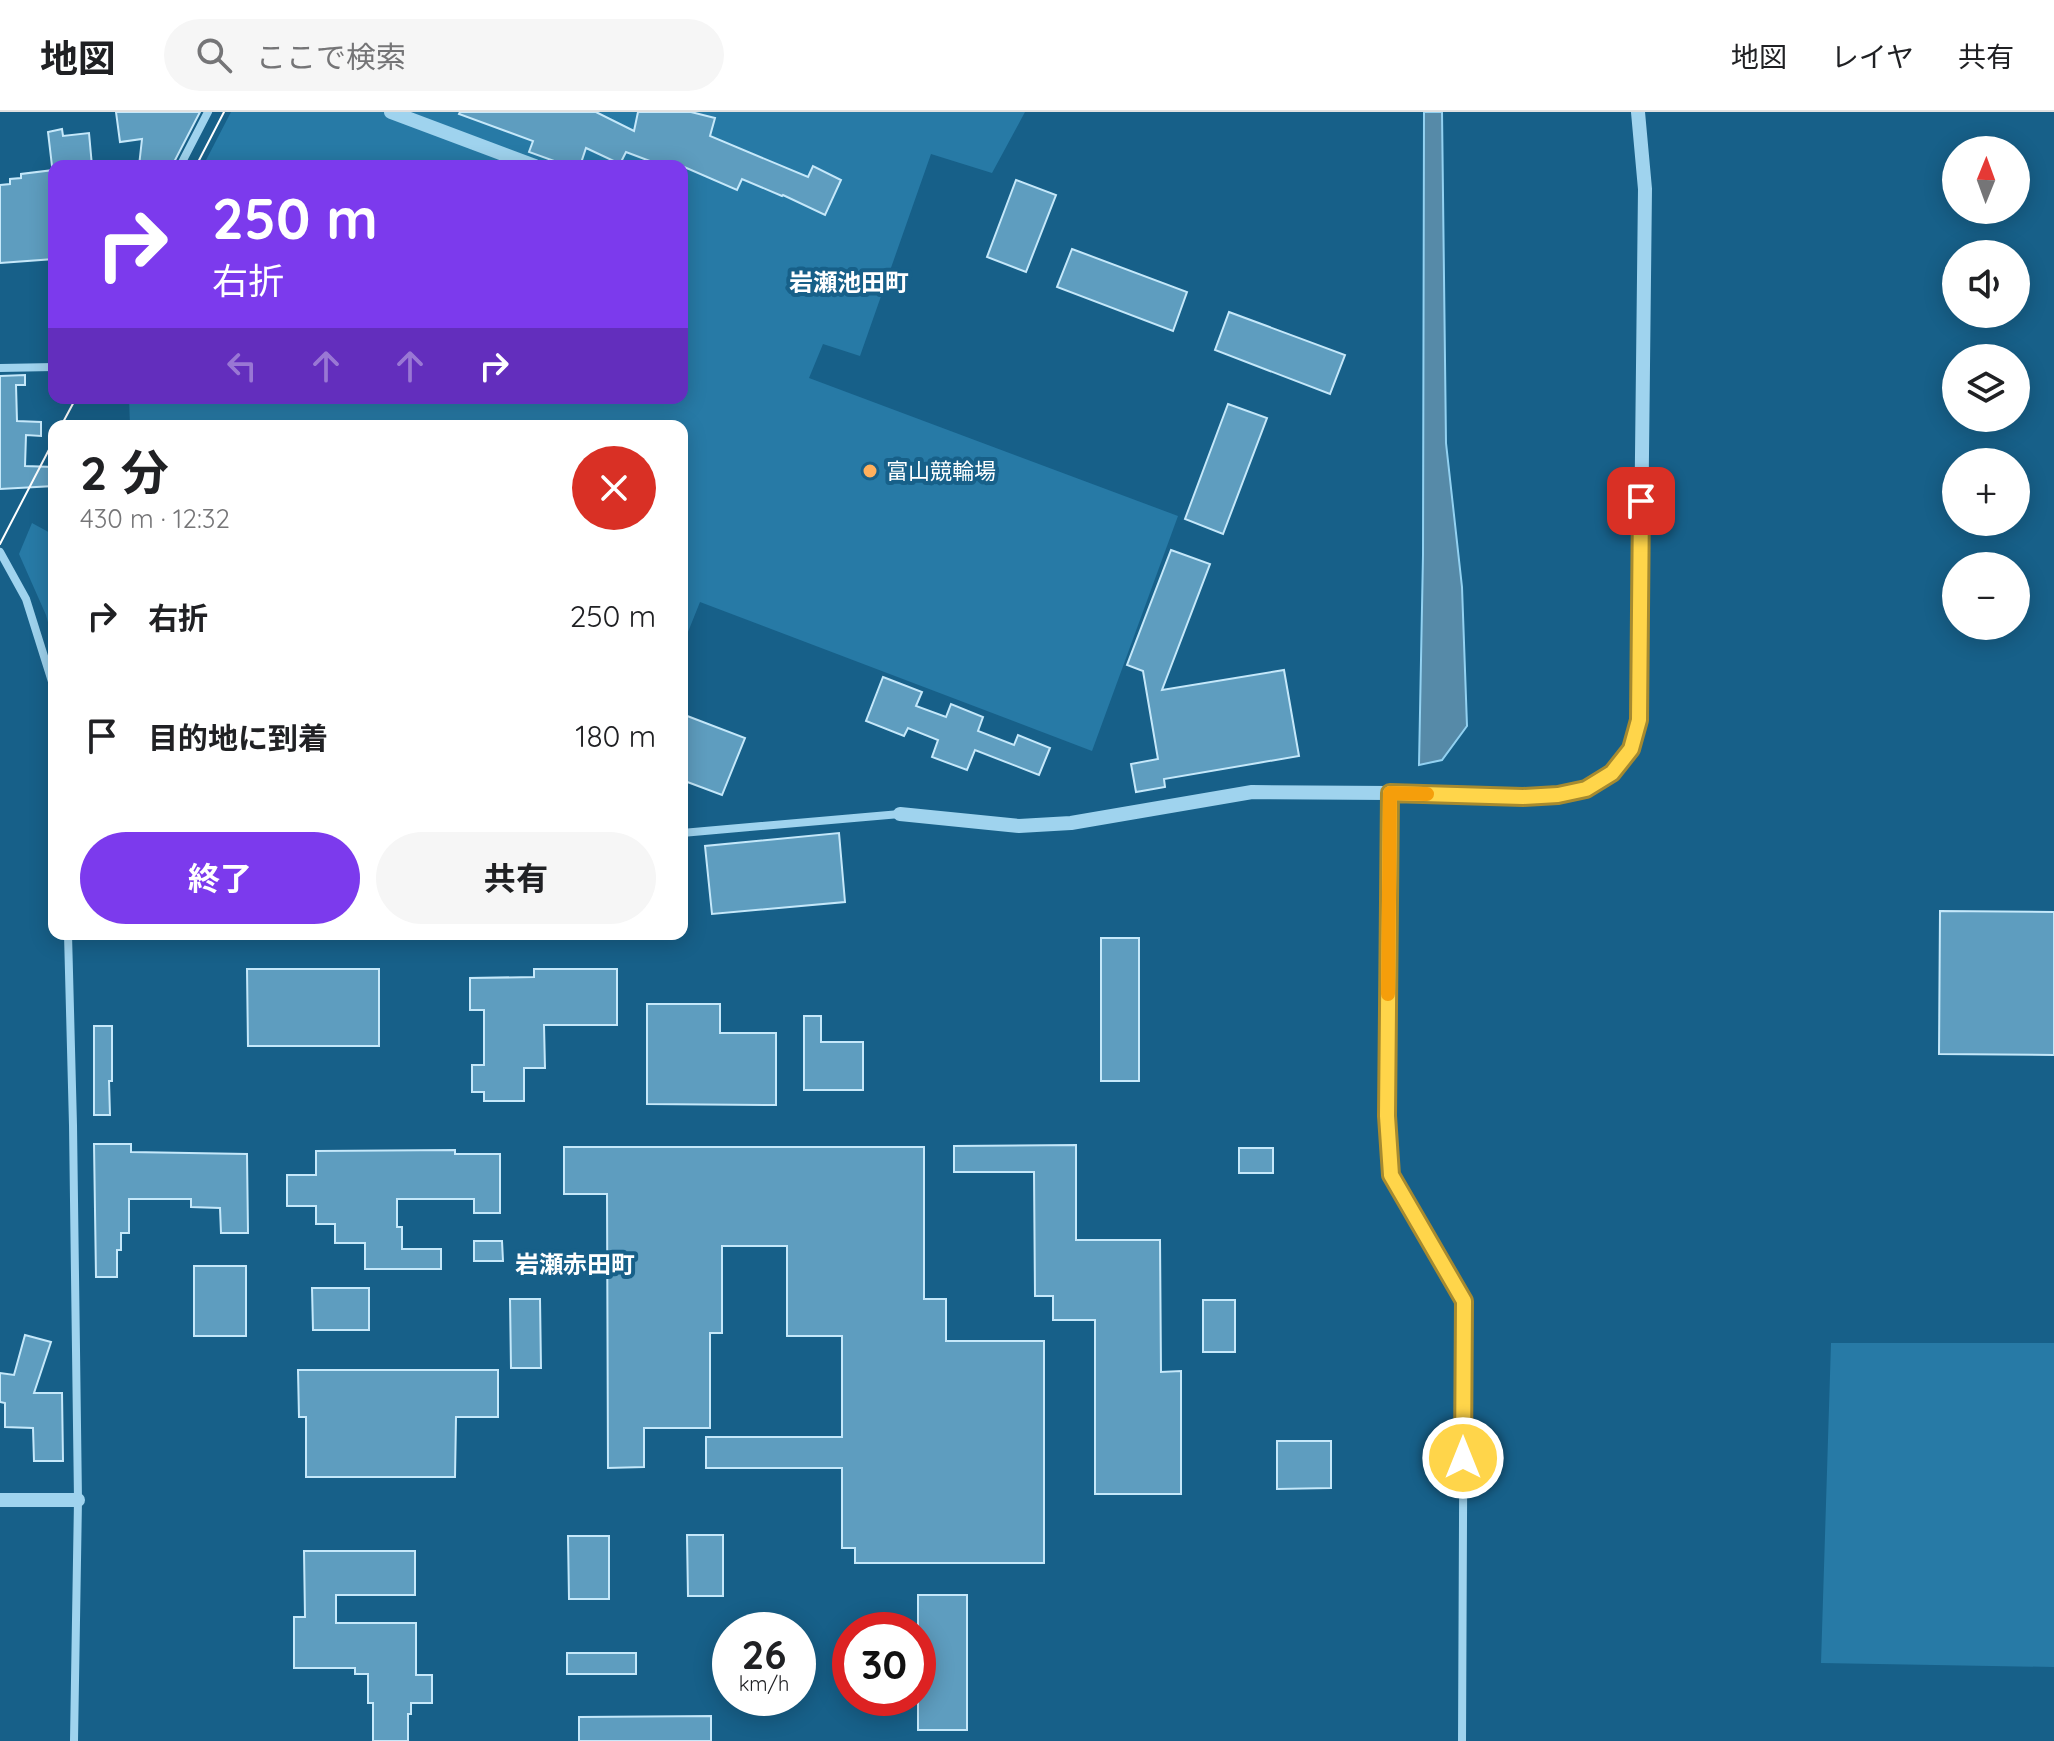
<!DOCTYPE html>
<html lang="ja">
<meta charset="utf-8">
<style>
:root{--surface:#fff;--page:#f6f6f6;--text:#202124;--muted:#757577;--line:#e0e0e0;--accent:#7c3aed}
body{margin:0;font-family:Quicksand,"Noto Sans JP",sans-serif;background:var(--page);color:var(--text);height:100vh;display:flex;flex-direction:column;font-size:30px;white-space:nowrap}
*{box-sizing:border-box;margin:0}
p{font-size:26px;color:var(--muted)}
.icon{flex:none;width:44px;height:44px;fill:none;stroke:currentColor;stroke-width:2;stroke-linecap:round;stroke-linejoin:round}
.map{position:relative;flex:1;overflow:hidden}
.drawer{position:absolute;left:48px;top:308px;width:640px;height:520px;display:flex;flex-direction:column;background:var(--surface);border-radius:16px;box-shadow:0 4px 20px #0003}
.drawer>*{flex:none}
.banner{position:absolute;left:48px;top:48px;width:640px;height:244px;border-radius:16px;box-shadow:0 4px 20px #0003;background:#7c3aed;color:#fff;overflow:hidden}
.needle{width:52px;rotate:1deg}
.fabs{position:absolute;left:1942px;top:24px;display:grid;gap:16px}
.fabs a{display:grid;place-items:center;width:88px;height:88px;border-radius:50%;background:var(--surface);box-shadow:0 4px 20px #0003;font-size:40px}
.speed{position:absolute;left:712px;top:1500px;display:flex;gap:16px;font-size:40px;font-weight:700;text-align:center}
.speed>*{display:grid;place-content:center;width:104px;height:104px;border-radius:50%;background:var(--surface);box-shadow:0 4px 20px #0003;line-height:1}
.speed small{font-size:20px;font-weight:400}
.speed .limit{border:12px solid #d22;background:#fff;color:#111}
.pin{position:absolute;display:grid;place-items:center;width:68px;height:68px;color:#fff;margin:-34px;border-radius:16px;box-shadow:0 4px 12px #0006}
.me{position:absolute;width:88px;margin:-44px;rotate:0deg;stroke-linejoin:round;filter:drop-shadow(0 0 6px #0008)}
.turn{display:flex;align-items:center;gap:28px;height:168px;padding:0 32px;font-size:36px}
.turn .icon{width:104px;height:104px;stroke-width:2.5}
.turn b{display:block;font-size:56px;line-height:68px}
.lanes{display:flex;align-items:center;height:76px;padding:0 32px;background:#0003;justify-content:center;gap:40px;direction:ltr}
.lanes .off{opacity:.35}
.round{display:grid;place-items:center;flex:none;width:84px;height:84px;border-radius:42px;background:var(--page)}
.overview{display:flex;align-items:center;justify-content:space-between;height:136px;padding:0 32px}
h1{font-size:48px;font-weight:700;line-height:60px}
.action{display:flex;gap:16px;margin-top:auto;padding:16px 32px}
.action a{flex:1;height:92px;border-radius:48px;background:var(--accent);color:#fff;font-size:32px;font-weight:700;line-height:92px;text-align:center}
.action a+a{background:var(--page);color:var(--text)}
ul{padding:0;list-style:none}
li{display:flex;align-items:center;gap:24px;height:120px;padding:0 32px}
li div{flex:1}
li b{display:block;font-size:30px}
li em{font-style:normal}
header{display:flex;align-items:center;gap:48px;box-sizing:border-box;height:112px;padding:0 40px;background:var(--surface);border-bottom:2px solid var(--line)}
header strong{font-size:38px}
nav{display:flex;gap:44px;margin-inline-start:auto;font-size:28px}
.search{width:560px;height:72px;background:var(--page);display:flex;align-items:center;gap:20px;box-sizing:border-box;padding:0 28px;border-radius:44px;color:var(--muted);font-size:30px}
.map>svg:first-child{display:block}
.green{fill:#277aa6}
.water{fill:#568aa8;stroke:#92d1f1;stroke-width:2}
.building{fill:#5e9dbf;stroke:#c5e8fa;stroke-width:2}
.lines{fill:none;stroke-linecap:round;stroke-linejoin:round}
.minor{stroke:#9fd3ee;stroke-width:8}
.tertiary{stroke:#9fd3ee;stroke-width:14}
.tram{stroke:#fff;stroke-width:2}
.route-casing{stroke:#a68a30;stroke-width:20}
.route{stroke:#ffd54a;stroke-width:14}
.slow{stroke:#f59e0b;stroke-width:14}
.poi-dot{fill:#ffb05d;stroke:#176089;stroke-width:3}
.labels{text-anchor:middle;dominant-baseline:central;stroke-width:8;stroke-linejoin:round;paint-order:stroke}
.poi-label{font-size:22px;fill:#fff;stroke:#176089;text-anchor:start}
.neighbourhood-label{font-size:24px;font-weight:bold;fill:#fff;stroke:#176089}
</style>
<header>
<strong>地図</strong>
<div class="search"><svg class="icon" aria-label="search" viewBox="0 0 24 24"><circle cx="10" cy="10" r="6"/><path d="M15 15l6 6"/></svg>ここで検索</div>
<nav><a>地図</a><a>レイヤ</a><a>共有</a></nav>
</header>
<div class="map">
<svg width="2054" height="1629" viewBox="0 0 2054 1629">
<rect width="100%" height="100%" fill="#176089"/>
<g class="green">
<path d="M231 0H1025L992 61 931 42 860 244 823 232 809 266 1178 404 1092 639 700 490 682 535V314H130L129 286H682V54H203Z"/>
<path d="M32 411 54 423V533L46 503 19 442Z"/>
<path d="M1831 1231H2054V1555L1821 1551Z"/>
</g>
<path class="water" d="M1424 0H1442L1446 331 1462 475 1467 614 1442 648 1419 653 1423 443Z"/>
<g class="building">
<path d="M116 0H200L172 54H139L142 27 120 30Z"/>
<path d="M460 0H596L634 19 638 0H691L715 6 710 24 808 65 813 54 841 68 825 103 783 83 782 84 742 67 737 78 682 54H663L626 40 620 52 586 36 580 54H568L529 40 533 29 459 2Z"/>
<path d="M62 17 63 24 89 21 92 54H52L48 20Z"/>
<path d="M54 58V147L0 151V73L10 72V67L21 66V62Z"/>
<path d="M1016 68 1056 83 1026 160 987 145Z"/>
<path d="M1072 137 1187 180 1173 219 1057 175Z"/>
<path d="M1229 200 1345 243 1330 282 1215 238Z"/>
<path d="M25 263V273H16L17 309 41 310V324L26 323 25 354 54 355V374L0 377V264Z"/>
<path d="M1228 292 1267 306 1223 422 1185 407Z"/>
<path d="M1171 438 1210 452 1162 578 1284 558 1299 644 1164 667 1165 675 1136 680 1131 652 1158 647 1143 559 1127 553Z"/>
<path d="M883 565 922 580 916 594 946 605 951 592 983 605 978 619 1014 633 1018 623 1050 636 1039 663 975 638 967 658 932 645 938 628 908 616 904 624 866 609Z"/>
<path d="M682 602 745 626 722 683 682 668Z"/>
<path d="M839 721 845 790 712 802 705 734Z"/>
<path d="M1940 799 2054 800V943L1939 942Z"/>
<rect x="1101" y="826" width="38" height="143"/>
<path d="M247 857H379V934H248Z"/>
<path d="M534 857H617V913H544L545 956H524V989H484V980H472V953H484V898H470V866L534 865Z"/>
<path d="M647 892H720V921H776V993L647 992Z"/>
<path d="M804 904H821V930H863V978H804Z"/>
<path d="M94 914H112V969H109L110 1003H94Z"/>
<path d="M94 1032H131V1040L247 1042 248 1121H221L220 1096 191 1095V1087H129V1121H121V1138H117V1165H96Z"/>
<path d="M1076 1033V1128H1160L1161 1260 1181 1259V1382H1095V1208H1053V1184H1035L1034 1060H954V1034Z"/>
<path d="M564 1035H924V1187H946V1229H1044V1451H855V1436H842V1356H706V1325H842V1224H787V1134H722V1221H710V1316H644V1355L608 1356 607 1082H564Z"/>
<rect x="1239" y="1036" width="34" height="25"/>
<path d="M455 1038V1042H500V1101H474V1087H397V1115H402V1137H441V1157H365V1131H335V1112H316V1094H287V1063H316V1039Z"/>
<path d="M474 1129H502L503 1149H474Z"/>
<rect x="194" y="1154" width="52" height="70"/>
<path d="M312 1176H369V1218H313Z"/>
<path d="M510 1187H540L541 1256H511Z"/>
<rect x="1203" y="1188" width="32" height="52"/>
<path d="M25 1223 51 1230 34 1281H62L63 1349H34L33 1316 5 1315V1291L0 1290V1261L14 1263Z"/>
<path d="M298 1258H498V1305H456L455 1365H306V1305H299Z"/>
<path d="M1277 1329H1331V1376L1277 1377Z"/>
<path d="M687 1423H723V1484H688Z"/>
<path d="M568 1424H609V1487H569Z"/>
<path d="M304 1439H415V1483H336V1511H416V1563H432V1591H411V1602H408V1629H373V1591H368V1562H355V1556H294V1505H305Z"/>
<rect x="918" y="1483" width="49" height="135"/>
<rect x="567" y="1541" width="69" height="21"/>
<path d="M711 1604V1629H579V1605Z"/>
</g>
<g class="lines">
<g class="minor">
<path d="M180 54 208 0"/>
<path d="M0 256 54 255"/>
<path d="M0 440 26 487 54 576"/>
<path d="M1390 681 1387 1004 1391 1063 1464 1189 1462 1629"/>
<path d="M682 721 900 702"/>
<path d="M68 822 73 1013 78 1388 74 1629"/>
<path d="M220 822 412 824 446 822"/>
</g>
<g class="tertiary">
<path d="M391 0 535 54"/>
<path d="M900 702 1019 714 1071 711 1252 680 1390 681 1523 685 1558 683 1586 677 1612 661 1631 637 1639 608 1645 77 1638 0"/>
<path d="M0 1388H78"/>
</g>
<g class="tram">
<path d="M196 54 224 0"/>
<path d="M61 314 76 286"/>
<path d="M0 432 54 328"/>
</g>
</g>
<g class="lines">
<g class="route-casing">
<path id="route" d="M1463 1346 1464 1189 1391 1063 1387 1004 1390 681 1523 685 1558 683 1586 677 1612 661 1631 637 1639 608 1641 389"/>
</g>
<use href="#route" class="route"/>
<path class="slow" d="M1388 882 1390 681 1427 682"/>
</g>
<circle class="poi-dot" cx="870" cy="359" r="8"/>
<g class="labels">
<g class="poi-label">
<text x="886" y="359">富山競輪場</text>
</g>
<g class="neighbourhood-label">
<text x="849" y="170">岩瀬池田町</text>
<text x="575" y="1152">岩瀬赤田町</text>
</g>
</g>
</svg>
<div class="fabs">
<a><svg class="needle" viewBox="-14 -14 28 28"><path d="M0-13l5 13h-10z" fill="#e53935"/><path d="M0 13l5-13h-10z" fill="#757577"/></svg></a>
<a><svg class="icon" aria-label="sound" viewBox="0 0 24 24"><path d="M4 9h4l5-4v14l-5-4H4zM17 9q2 3 0 6"/></svg></a>
<a><svg class="icon" aria-label="layers" viewBox="0 0 24 24"><path d="M12 4l9 5-9 5-9-5zM3 14l9 5 9-5"/></svg></a>
<a>+</a>
<a>−</a>
</div>
<div class="speed"><div>26<small>km/h</small></div><div class="limit">30</div></div>
<div class="pin" style="left:1641px;top:389px;background:#d93025"><svg class="icon" aria-label="arrive" viewBox="0 0 24 24"><path d="M6 21V4h12l-3 4 3 4H6"/></svg></div>
<svg class="me" style="left:1463px;top:1346px" viewBox="-20 -20 40 40"><circle r="17" fill="#ffd54a" stroke="#fff" stroke-width="3"/><path d="M0-11L8 9 0 5-8 9z" fill="#fff"/></svg>
<div class="banner">
<div class="turn"><svg class="icon" aria-label="right" viewBox="0 0 24 24"><path d="M7 20v-9h11M14 6l5 5-5 5"/></svg><div><b>250 m</b>右折</div></div>
<div class="lanes"><svg class="icon off" aria-label="left" viewBox="0 0 24 24"><path d="M17 20v-9H6M10 6l-5 5 5 5"/></svg><svg class="icon off" aria-label="ahead" viewBox="0 0 24 24"><path d="M12 20V5M6 11l6-6 6 6"/></svg><svg class="icon off" aria-label="ahead" viewBox="0 0 24 24"><path d="M12 20V5M6 11l6-6 6 6"/></svg><svg class="icon" aria-label="right" viewBox="0 0 24 24"><path d="M7 20v-9h11M14 6l5 5-5 5"/></svg></div>
</div>
<section class="drawer">
<div class="overview"><div><h1>2 分</h1><p>430 m · 12:32</p></div><a class="round" style="background:#d93025;color:#fff"><svg class="icon" aria-label="close" viewBox="0 0 24 24"><path d="M6 6l12 12M18 6L6 18"/></svg></a></div>
<ul>
<li><svg class="icon" aria-label="right" viewBox="0 0 24 24"><path d="M7 20v-9h11M14 6l5 5-5 5"/></svg><div><b>右折</b></div><em>250 m</em></li>
<li><svg class="icon" aria-label="arrive" viewBox="0 0 24 24"><path d="M6 21V4h12l-3 4 3 4H6"/></svg><div><b>目的地に到着</b></div><em>180 m</em></li>
</ul>
<div class="action"><a>終了</a><a>共有</a></div>
</section>
</div>
